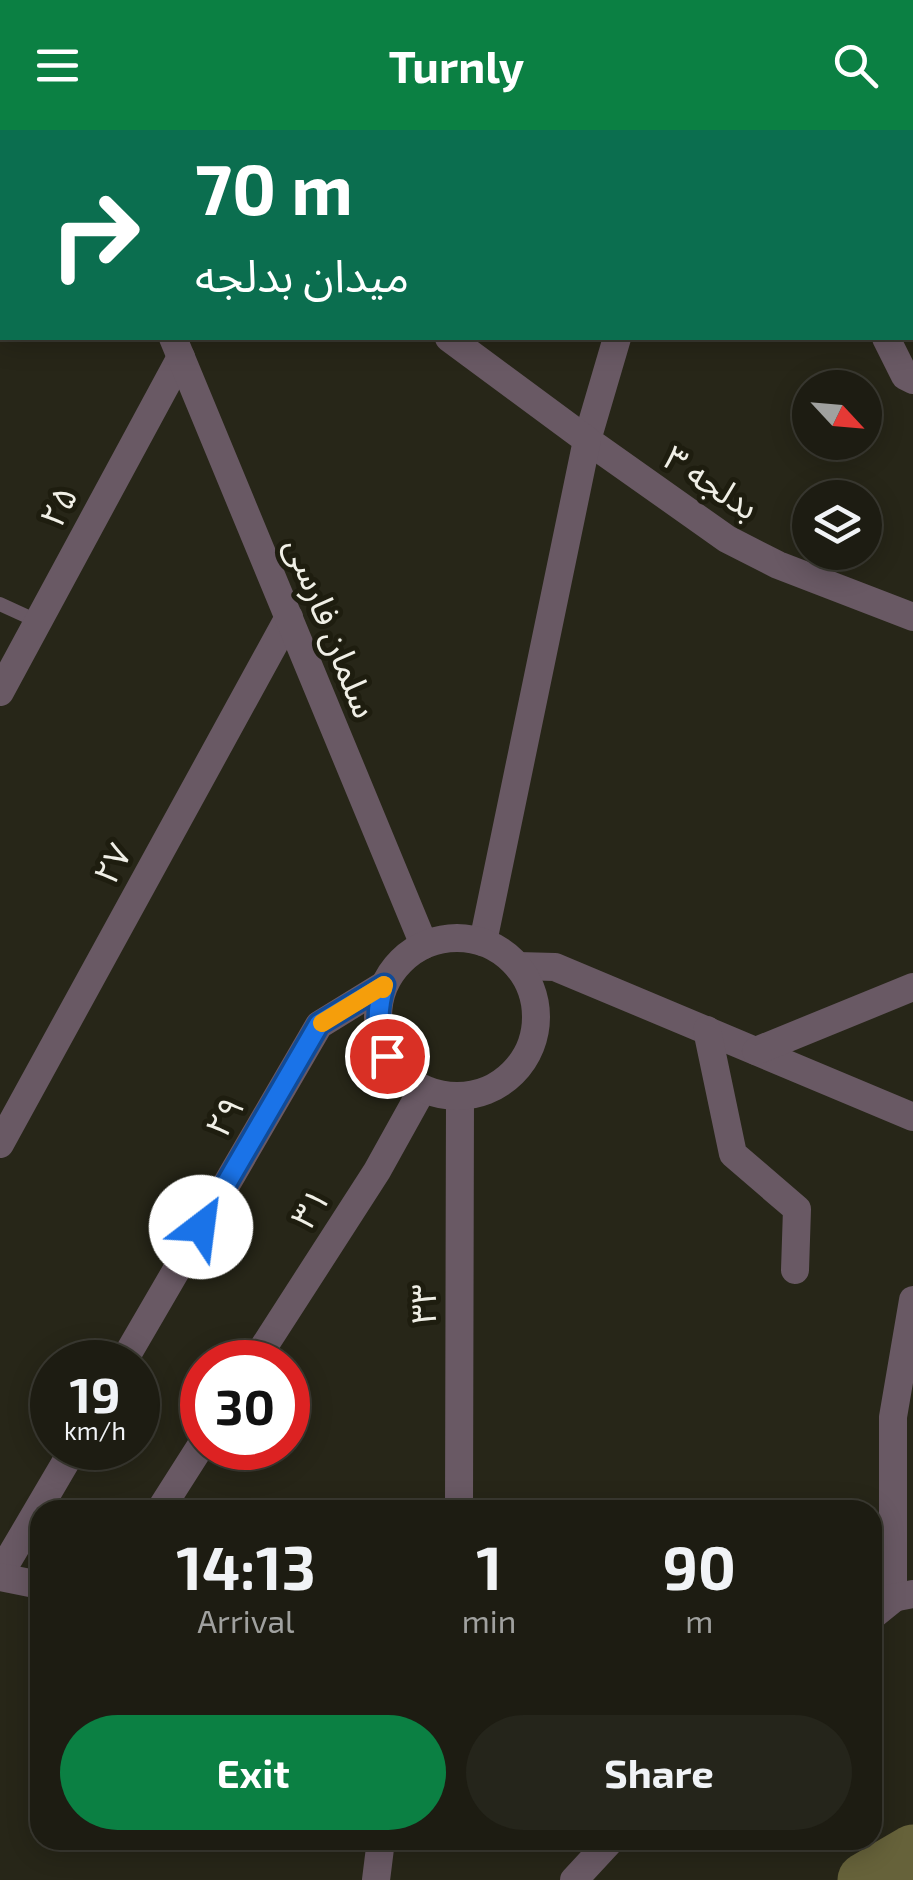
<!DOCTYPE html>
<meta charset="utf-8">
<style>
:root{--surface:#1d1c12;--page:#25251b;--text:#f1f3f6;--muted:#a0a19f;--line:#3b3a32;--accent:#0b8043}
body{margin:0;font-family:"Exo 2","Noto Sans Arabic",sans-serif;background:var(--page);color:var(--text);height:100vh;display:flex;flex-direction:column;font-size:38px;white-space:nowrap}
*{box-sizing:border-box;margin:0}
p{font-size:32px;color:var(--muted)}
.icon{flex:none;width:55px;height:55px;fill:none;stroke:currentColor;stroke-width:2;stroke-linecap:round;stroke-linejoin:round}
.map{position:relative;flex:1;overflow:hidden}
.drawer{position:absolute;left:30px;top:1370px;width:852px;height:350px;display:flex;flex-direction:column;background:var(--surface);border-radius:30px;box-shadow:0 5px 25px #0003,0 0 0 2px var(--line)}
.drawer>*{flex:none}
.guide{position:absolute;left:0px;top:0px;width:915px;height:210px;box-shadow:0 5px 25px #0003,0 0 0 2px var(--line);background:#0b6e4f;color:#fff;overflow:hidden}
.needle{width:65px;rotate:116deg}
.fabs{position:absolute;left:792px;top:240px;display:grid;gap:20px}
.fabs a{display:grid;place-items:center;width:90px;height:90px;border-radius:50%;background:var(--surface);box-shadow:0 5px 25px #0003,0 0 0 2px var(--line);font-size:50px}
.speed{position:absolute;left:30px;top:1210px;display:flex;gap:20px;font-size:50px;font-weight:700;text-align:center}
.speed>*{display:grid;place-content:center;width:130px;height:130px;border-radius:50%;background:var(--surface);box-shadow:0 5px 25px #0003,0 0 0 2px var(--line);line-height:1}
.speed small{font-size:25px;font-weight:400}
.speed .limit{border:15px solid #d22;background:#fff;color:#111}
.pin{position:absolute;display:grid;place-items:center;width:85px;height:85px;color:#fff;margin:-42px;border:5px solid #fff;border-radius:50%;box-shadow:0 2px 10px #0007}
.me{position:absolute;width:110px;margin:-55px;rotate:30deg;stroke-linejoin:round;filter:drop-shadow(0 0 8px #0008)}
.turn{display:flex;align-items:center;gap:35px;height:210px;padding:0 30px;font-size:45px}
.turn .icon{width:130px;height:130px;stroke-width:2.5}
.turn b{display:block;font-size:70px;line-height:85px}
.eta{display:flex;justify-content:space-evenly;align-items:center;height:170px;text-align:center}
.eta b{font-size:60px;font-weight:700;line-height:70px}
.cta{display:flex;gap:20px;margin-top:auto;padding:20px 30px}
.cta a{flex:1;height:115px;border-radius:60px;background:var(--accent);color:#fff;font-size:40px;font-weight:700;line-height:115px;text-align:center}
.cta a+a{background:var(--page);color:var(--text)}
header{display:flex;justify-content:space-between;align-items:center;height:130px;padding:0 30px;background:var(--accent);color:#fff;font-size:45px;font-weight:700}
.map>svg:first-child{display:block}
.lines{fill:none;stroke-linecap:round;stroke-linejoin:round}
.river{stroke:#66623a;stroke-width:55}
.service{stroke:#695964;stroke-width:14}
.minor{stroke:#695964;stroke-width:28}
.tertiary{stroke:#695964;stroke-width:28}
.route-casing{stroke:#114b97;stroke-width:25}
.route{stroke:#1a73e8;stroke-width:18}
.slow{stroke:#f59e0b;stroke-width:18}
.labels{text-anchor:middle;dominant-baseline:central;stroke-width:10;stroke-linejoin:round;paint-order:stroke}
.street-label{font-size:35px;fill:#f0efe6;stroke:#1e1d0f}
</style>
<header><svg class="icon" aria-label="menu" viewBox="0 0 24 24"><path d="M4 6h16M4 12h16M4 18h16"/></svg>Turnly<svg class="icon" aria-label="search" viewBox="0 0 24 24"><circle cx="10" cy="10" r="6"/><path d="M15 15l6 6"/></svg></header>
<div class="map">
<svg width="913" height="1750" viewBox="0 0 913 1750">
<rect width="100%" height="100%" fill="#272618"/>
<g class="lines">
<path class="river" d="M865 1750 913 1722"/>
<path class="service" d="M0 474 37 491"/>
<g class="minor">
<path d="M912 191H913"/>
<path d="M617 208 587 310 727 409 778 435 913 487"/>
<path d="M886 208 905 246 913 250"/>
<path d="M0 562 181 227"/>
<path d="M518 836 555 837 913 987"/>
<path d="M707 900 733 1024 797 1079 795 1140"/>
<path d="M756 921 913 857"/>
<path d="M0 1014 289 487"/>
<path d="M123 1232 319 895 384 855"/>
<path d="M254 1232 377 1041 422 960"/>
<path d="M160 1380 202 1314"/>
<path d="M459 1380 460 968"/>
<path d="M0 1444 74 1318"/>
<path d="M872 1486 893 1469V1287L913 1170"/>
<path d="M376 1750 381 1710"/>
<path d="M574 1750 611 1710"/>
</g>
<g class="tertiary">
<path d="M87 0 88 2"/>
<path d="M167 0 171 2"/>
<path d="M173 208 424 815"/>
<path d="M449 208 587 310 483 812"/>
<circle cx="457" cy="887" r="79"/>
<path d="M0 1447 40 1455"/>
<path d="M872 1472 913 1464"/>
</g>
</g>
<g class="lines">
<g class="route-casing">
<path id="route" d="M201 1097 319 894 384 855C376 882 377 900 387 926"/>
</g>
<use href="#route" class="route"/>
<path class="slow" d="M322 893 384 855 383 859"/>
</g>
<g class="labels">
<g class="street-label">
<text transform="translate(712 351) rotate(33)">بدلجه ۳</text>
<text transform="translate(57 376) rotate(-62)">۲۵</text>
<text transform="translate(333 497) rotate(68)">سلمان فارسی</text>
<text transform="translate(111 733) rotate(-61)">۲۷</text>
<text transform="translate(223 986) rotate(-60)">۲۹</text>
<text transform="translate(309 1077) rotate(-57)">۳۱</text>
<text transform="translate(422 1174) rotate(-90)">۳۳</text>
</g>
</g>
</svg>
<div class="fabs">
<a><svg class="needle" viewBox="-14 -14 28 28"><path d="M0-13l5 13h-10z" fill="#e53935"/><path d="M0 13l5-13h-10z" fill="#a0a19f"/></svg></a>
<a><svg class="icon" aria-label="layers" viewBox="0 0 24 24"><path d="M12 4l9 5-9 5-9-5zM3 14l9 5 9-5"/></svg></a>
</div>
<div class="speed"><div>19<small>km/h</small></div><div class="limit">30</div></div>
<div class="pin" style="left:387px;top:926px;background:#d93025"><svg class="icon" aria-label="arrive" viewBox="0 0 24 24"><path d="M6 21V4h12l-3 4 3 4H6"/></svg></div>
<svg class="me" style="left:201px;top:1097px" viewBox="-20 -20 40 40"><circle r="19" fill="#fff"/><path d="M0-13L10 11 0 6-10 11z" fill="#1a73e8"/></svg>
<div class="guide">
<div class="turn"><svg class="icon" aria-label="right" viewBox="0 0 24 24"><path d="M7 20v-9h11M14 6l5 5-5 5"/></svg><div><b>70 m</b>میدان بدلجه</div></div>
</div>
<section class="drawer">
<div class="eta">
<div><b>14:13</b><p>Arrival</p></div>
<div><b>1</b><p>min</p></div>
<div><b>90</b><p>m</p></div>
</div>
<div class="cta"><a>Exit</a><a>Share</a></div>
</section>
</div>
